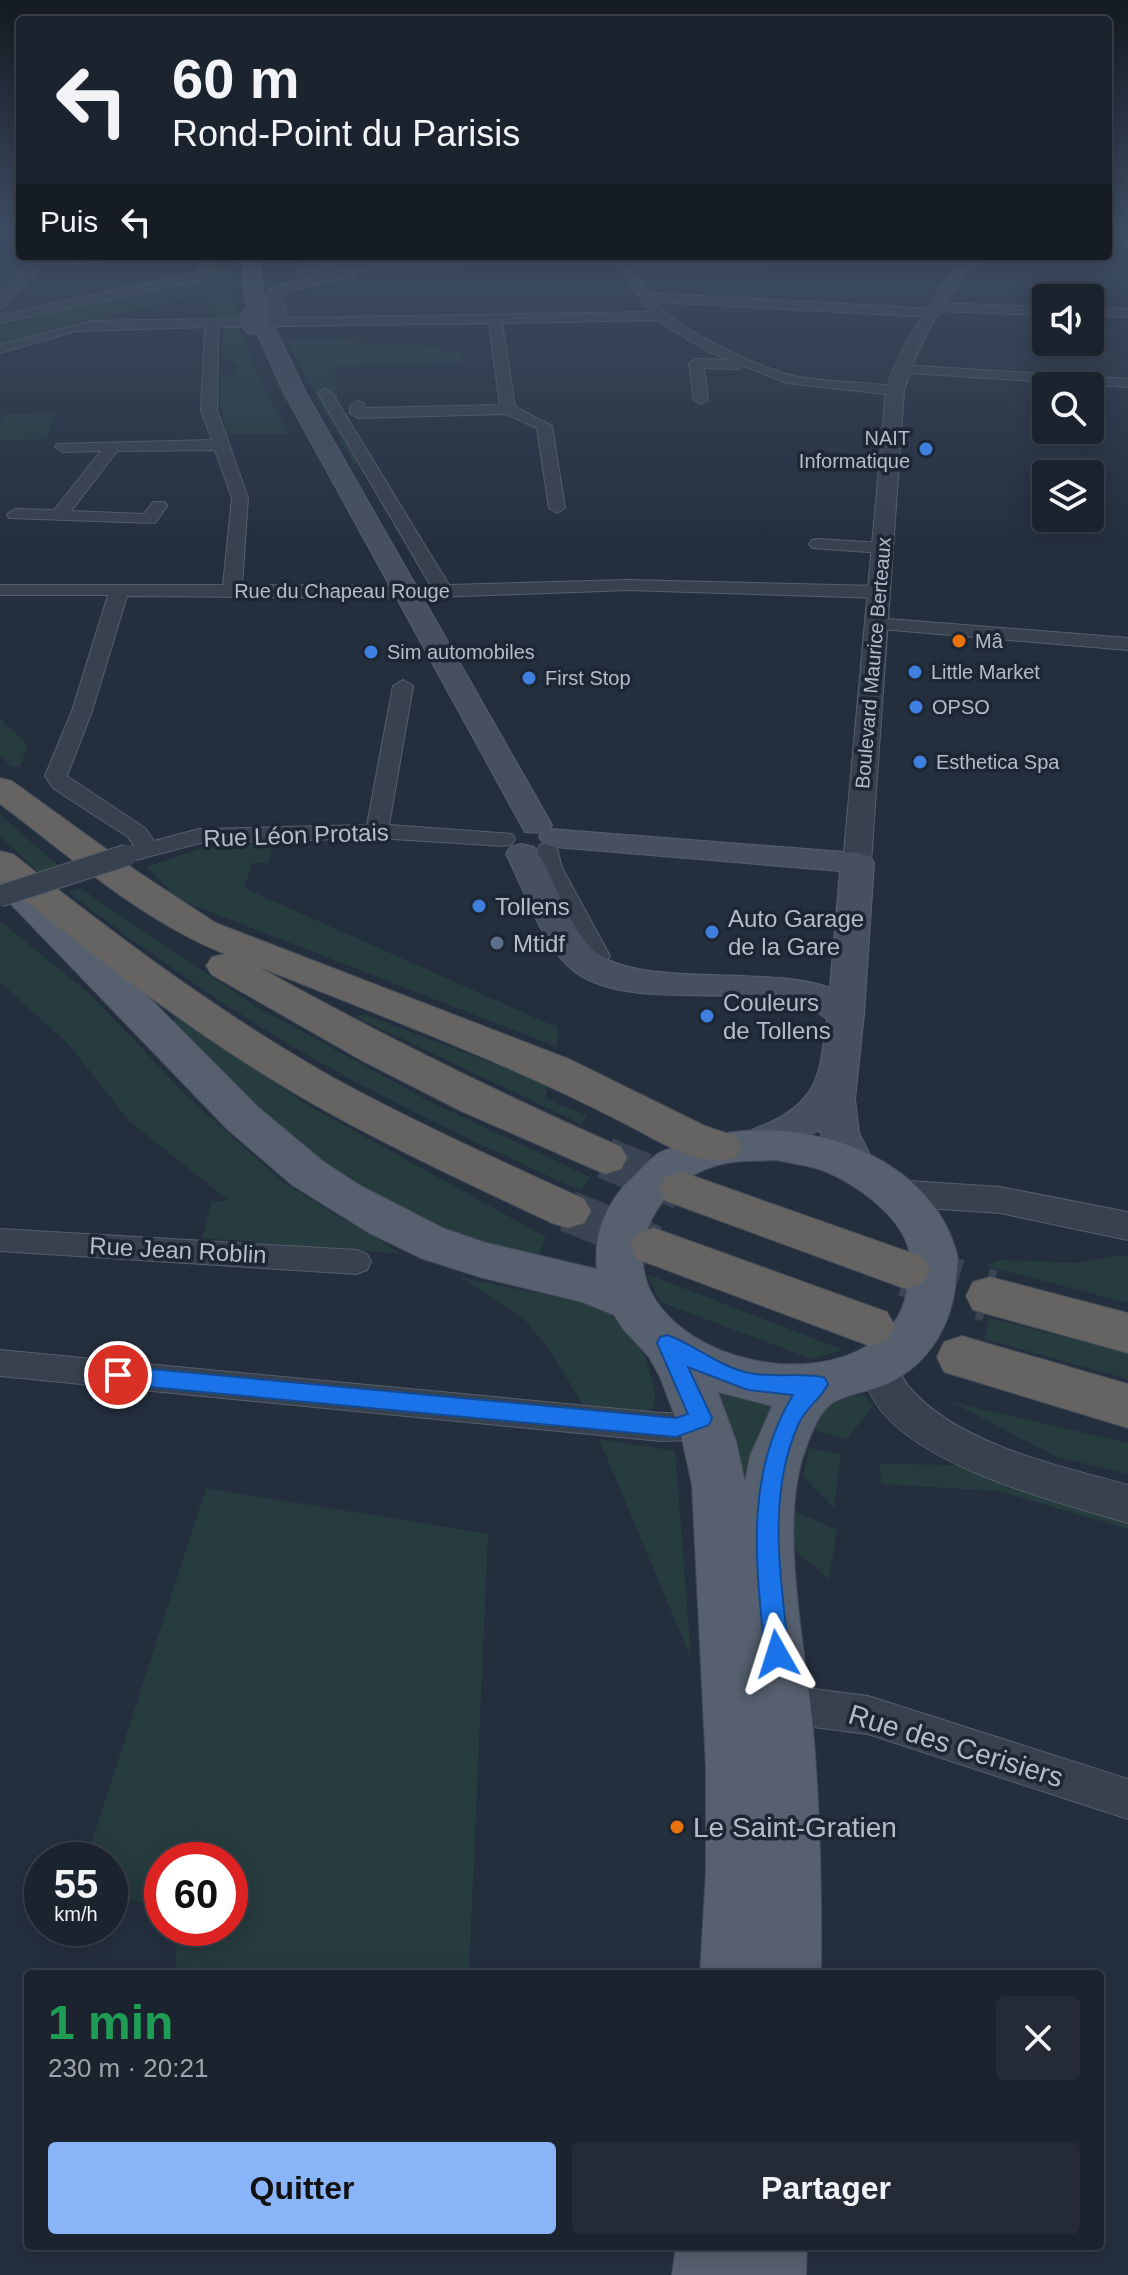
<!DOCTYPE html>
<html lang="fr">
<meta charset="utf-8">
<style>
:root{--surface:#1b232e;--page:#242b36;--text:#f1f3f6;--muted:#a0a4aa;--line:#39404a;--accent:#8ab4f8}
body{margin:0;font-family:Helvetica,sans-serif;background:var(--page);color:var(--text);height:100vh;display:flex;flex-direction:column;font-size:30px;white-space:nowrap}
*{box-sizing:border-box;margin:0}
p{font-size:26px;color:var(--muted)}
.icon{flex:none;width:44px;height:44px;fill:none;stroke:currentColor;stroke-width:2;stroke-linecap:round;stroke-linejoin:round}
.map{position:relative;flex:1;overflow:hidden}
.drawer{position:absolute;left:24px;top:1970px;width:1080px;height:280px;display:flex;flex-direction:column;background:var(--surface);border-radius:8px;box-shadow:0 4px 20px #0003,0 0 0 2px var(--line)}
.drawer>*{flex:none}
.hud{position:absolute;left:16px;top:16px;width:1096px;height:244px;border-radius:8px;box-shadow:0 4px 20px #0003,0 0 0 2px var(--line);background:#1b232e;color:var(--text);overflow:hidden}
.fabs{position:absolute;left:1032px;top:284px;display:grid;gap:16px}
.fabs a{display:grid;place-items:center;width:72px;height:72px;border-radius:8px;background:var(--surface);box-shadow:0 4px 20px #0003,0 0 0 2px var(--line);font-size:40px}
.speed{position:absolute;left:24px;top:1842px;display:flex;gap:16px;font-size:40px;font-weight:700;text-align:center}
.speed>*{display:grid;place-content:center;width:104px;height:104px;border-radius:50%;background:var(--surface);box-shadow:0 4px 20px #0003,0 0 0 2px var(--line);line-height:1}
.speed small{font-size:20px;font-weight:400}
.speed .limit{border:12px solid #d22;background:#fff;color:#111}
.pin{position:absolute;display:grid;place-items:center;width:68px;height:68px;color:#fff;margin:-34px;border:4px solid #fff;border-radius:50%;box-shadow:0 2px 8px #0007}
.me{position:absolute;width:88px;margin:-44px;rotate:354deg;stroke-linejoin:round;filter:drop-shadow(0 0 6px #0008)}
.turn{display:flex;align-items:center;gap:28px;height:168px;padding:0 24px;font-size:36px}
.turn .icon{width:104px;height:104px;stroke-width:2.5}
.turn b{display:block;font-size:56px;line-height:68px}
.then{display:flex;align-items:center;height:76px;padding:0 24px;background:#0003;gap:16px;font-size:30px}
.round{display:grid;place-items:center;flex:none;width:84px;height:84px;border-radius:8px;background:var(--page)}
.summary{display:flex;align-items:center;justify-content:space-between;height:136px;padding:0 24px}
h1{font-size:48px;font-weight:700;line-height:60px;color:#1e9e55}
.primary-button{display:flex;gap:16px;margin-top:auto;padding:16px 24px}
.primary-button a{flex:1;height:92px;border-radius:8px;background:var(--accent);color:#111;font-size:32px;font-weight:700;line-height:92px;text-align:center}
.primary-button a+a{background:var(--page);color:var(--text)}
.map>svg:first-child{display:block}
.green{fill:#263c3f}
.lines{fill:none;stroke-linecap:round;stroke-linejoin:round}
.trunk-tunnel-far1{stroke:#3a4453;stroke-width:42;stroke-dasharray:42 21;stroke-linecap:butt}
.trunk-tunnel{stroke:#3a4453;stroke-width:53;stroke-dasharray:53 27;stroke-linecap:butt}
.minor-casing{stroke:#565f6c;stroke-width:2}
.tertiary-casing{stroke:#565f6c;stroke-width:2}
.secondary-casing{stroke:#565f6c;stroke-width:2}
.primary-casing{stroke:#414a57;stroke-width:2}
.trunk-casing{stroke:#434c59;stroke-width:2}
.minor{fill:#38414e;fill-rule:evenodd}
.tertiary{fill:#38414e;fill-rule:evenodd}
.secondary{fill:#465061;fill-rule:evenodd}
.primary{fill:#56606e;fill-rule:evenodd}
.trunk{fill:#656462;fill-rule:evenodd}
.rail-casing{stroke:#5a6575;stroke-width:4}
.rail{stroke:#1d2633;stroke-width:3;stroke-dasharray:9;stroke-linecap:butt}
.minor-bridge-casing{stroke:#565f6c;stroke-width:23;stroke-linecap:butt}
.secondary-bridge-casing{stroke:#565f6c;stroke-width:20;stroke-linecap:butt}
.minor-bridge{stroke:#38414e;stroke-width:21}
.secondary-bridge{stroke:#465061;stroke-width:19}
.route{fill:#1a73e8;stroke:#114b97;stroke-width:2}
.shop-dot{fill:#3f7fe0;stroke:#1d2633;stroke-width:3}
.food-dot{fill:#e8710a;stroke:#1d2633;stroke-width:3}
.service-dot{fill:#5c6f8a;stroke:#1d2633;stroke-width:3}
.labels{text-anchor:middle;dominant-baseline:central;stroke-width:7;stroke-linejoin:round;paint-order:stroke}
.far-poi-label{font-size:20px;fill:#b4bcc9;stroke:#1d2633;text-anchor:start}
.far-street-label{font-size:20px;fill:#b4bcc9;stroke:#1d2633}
.street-label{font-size:24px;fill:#b4bcc9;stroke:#1d2633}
.poi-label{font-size:24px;fill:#b4bcc9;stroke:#1d2633;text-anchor:start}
.near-street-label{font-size:28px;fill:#b4bcc9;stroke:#1d2633}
.near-poi-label{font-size:28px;fill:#b4bcc9;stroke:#1d2633;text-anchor:start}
</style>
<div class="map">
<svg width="1128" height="2275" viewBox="0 0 1128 2275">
<rect width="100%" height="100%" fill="#242f3e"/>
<g class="green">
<path d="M218 256 229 262 237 319 216 320 208 305 199 296 71 323 0 347V326L204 278Z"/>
<path d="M354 256H551L351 264 336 260H354Z"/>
<path d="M239 325 256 371 288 434H226L220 403 222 378 235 375 238 367 224 357 223 331Z"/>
<path d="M351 339 361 345 436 346 445 353H460L465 363 335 367 338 401 370 462 354 464 286 341Z"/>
<path d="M55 413 46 439 0 440V422L6 414Z"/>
<path d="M0 719 28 745 20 766 12 767 0 755Z"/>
<path d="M0 815 59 866 39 872 0 836Z"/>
<path d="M273 842 269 863H252L244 888 558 1028 557 1047 180 900 146 867 202 848Z"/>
<path d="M80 888 255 1006 431 1102 590 1177 581 1191C477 1143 370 1094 272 1034 201 990 134 942 68 892Z"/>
<path d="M0 921 92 996 190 1099 285 1184 402 1254 202 1238 211 1203 228 1200 129 1121 70 1046 0 982Z"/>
<path d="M366 1015 547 1084 546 1099 588 1116 581 1124 354 1016Z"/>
<path d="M177 1018 311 1107 546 1237 537 1260 498 1249 415 1217 363 1190 276 1131 169 1021Z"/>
<path d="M1122 1255 1128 1257V1303L986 1266 1000 1260 1077 1263Z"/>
<path d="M647 1274 843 1350 812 1359 660 1302Z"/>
<path d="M460 1277 604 1307 645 1356 655 1390 654 1407 642 1416 585 1408 547 1346 524 1319Z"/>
<path d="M989 1318 1128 1353V1379L984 1339Z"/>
<path d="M707 1387 776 1400 748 1506Z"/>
<path d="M863 1395 874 1405 847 1439 813 1430 833 1399Z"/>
<path d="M951 1402 1128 1443V1474L1057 1457Z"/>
<path d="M599 1439 675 1451 691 1658Z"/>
<path d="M809 1448 841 1454 834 1508 803 1476Z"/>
<path d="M880 1464 955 1465 1128 1515V1529L998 1491 881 1484Z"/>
<path d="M206 1488 488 1534 469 1974H176V1928H230V1860H162V1909L110 1892V1860H86Z"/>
<path d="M790 1509 837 1530 829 1579 790 1546Z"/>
</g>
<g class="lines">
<g class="trunk-tunnel-far1">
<path d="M605 1158 682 1189"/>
<path d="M568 1211 654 1246"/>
</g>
<path class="trunk-tunnel" d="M906 1270 990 1296"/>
<g class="minor-casing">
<g id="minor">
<path d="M61 256H137L131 260 42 265 5 306 0 307V295L34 258Z"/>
<path d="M206 256H218L204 279 0 323V315L195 273Z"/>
<path d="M939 256 967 258 973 262C963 269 945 264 932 264 831 268 731 267 631 267L650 293 933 309V304L938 303 1046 307V315L938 311V316L933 317 656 302C675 329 756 366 790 375 825 384 864 380 900 388V394L895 395 787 383 744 366 738 369 704 368 708 400 701 404 694 400 689 363 696 359 729 360 707 351 656 320 502 323 515 407 552 426 565 508 557 513 549 508 537 428 506 414 358 418 350 413V406L358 401 363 403 366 408 500 405 489 323 221 327 218 330 217 410 248 498 242 585 431 586 318 393 325 389 332 393 449 585 628 580 880 586 889 592 880 598 628 590 409 598 127 596 92 711 67 776 145 828 154 841 199 829 367 825 393 686 403 680 413 686 389 825 512 834 515 839 512 844 504 846 377 838 200 843 132 861 124 859 121 854 124 849 134 846 128 837 54 789 45 776 72 711 108 595H0V585H223L232 498 215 450 117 451 71 511 144 514 153 502H165L167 506 155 523 9 518 7 514 15 509 54 510 101 451 63 452 55 447 57 444 212 440 201 410 205 327 76 331 0 353V345L91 321 275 318 267 296 271 287 309 279 296 274 303 264 327 259 347 262C544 257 742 264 939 256ZM491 266H618L650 312 289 318 281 296 282 293 355 275 356 270ZM327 267 343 270 326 275 310 272Z"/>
<path d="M1090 308 1128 309V317L1090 316Z"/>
<path d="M901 365 1128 379V387L896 372V366Z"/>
<path d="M818 539 882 543 891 548 882 553 812 548 809 544 812 540Z"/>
<path d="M876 618 1128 638V650L869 628 867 624 869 620Z"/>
<path d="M548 843 556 845 562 868 610 956 597 970H579L576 964 585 954 538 868 537 850 540 845Z"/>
<path d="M0 1229 356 1250 367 1254 371 1262 367 1270 356 1274 0 1251Z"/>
<path d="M0 1350 661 1413H681L701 1404 713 1408 717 1418C707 1440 683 1441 661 1441L0 1376Z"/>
<path d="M782 1685 868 1696 1128 1779V1819L868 1734 782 1723 769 1717 763 1704 769 1691Z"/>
</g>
</g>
<g class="tertiary-casing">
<g id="tertiary">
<path d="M1128 239V247L1108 249V241Z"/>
<path d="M970 256H992C985 261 976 262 970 268 942 301 915 350 904 391L871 863 867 869 857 871 847 869 843 863 886 391C900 341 933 301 962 259Z"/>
<path d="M895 1180 1000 1187 1128 1212V1240L1000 1213 895 1206 883 1202 877 1193 883 1184Z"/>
<path d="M878 1349 892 1354C897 1365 901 1377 909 1387 957 1444 1059 1466 1128 1485V1523C1057 1502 926 1469 880 1409 870 1396 864 1380 859 1365L864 1354Z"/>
</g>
</g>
<g class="secondary-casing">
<path id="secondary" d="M242 256H260L263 292 271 317 268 321 274 326 305 391 552 825 550 829 857 853 869 856 874 863 864 1014 855 1099 859 1133 875 1165 869 1176 855 1180 841 1176 819 1130C797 1144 769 1161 744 1153L738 1143C745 1130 755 1129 769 1123 821 1099 820 1069 827 1019 819 1013 810 1007 800 1004 740 983 617 1014 568 966 538 937 525 890 506 854L510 847 522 844 534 847C555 878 565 920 591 948 630 990 769 964 830 988L840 871 555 847 544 844 539 837 541 833 525 832 283 391 254 326 257 322C241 310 243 275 242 256Z"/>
</g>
<g class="primary-casing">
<g id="primary">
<path d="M0 862 13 865 105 953 258 1107 324 1162 361 1186 443 1228 483 1242 597 1269C593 1233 607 1200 634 1176 641 1169 649 1160 657 1154 666 1149 678 1146 688 1143 781 1108 929 1146 957 1254 959 1261 956 1271 956 1279 953 1323 930 1363 889 1383 872 1391 850 1393 834 1402 819 1411 810 1436 805 1451 778 1524 806 1650 813 1728 820 1810 822 1892 821 1974H700L706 1871V1768L692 1485 680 1430 660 1377 649 1357 623 1329 614 1315 582 1302 483 1278 423 1259 369 1233 292 1185 227 1129 0 893ZM776 1160C790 1163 805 1165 818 1169 852 1180 908 1219 910 1258 910 1266 908 1274 908 1282 905 1309 896 1326 873 1342 810 1386 690 1362 652 1294 622 1236 670 1172 728 1163 744 1160 761 1161 776 1160ZM718 1392 772 1406 750 1456 745 1482 736 1441Z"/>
<path d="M676 2246H807L806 2275H672Z"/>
</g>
</g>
<g class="trunk-casing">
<g id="trunk">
<path d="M0 778 12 781 138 872 216 923 569 1059 705 1126 735 1136 741 1147 735 1158C698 1169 654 1138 622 1122 505 1062 381 1016 259 967 377 1033 497 1092 621 1147L627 1158 621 1169 605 1174 461 1111 361 1060 212 975 206 966 212 957 225 954C142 921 71 857 0 804Z"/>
<path d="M0 851 13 854C115 935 219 1013 332 1077 414 1122 499 1160 584 1199L591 1211 584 1223 568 1228 552 1223C467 1183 382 1144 301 1097 194 1034 96 959 0 880Z"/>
<path d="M682 1172 923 1257 930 1270 923 1283 906 1289 666 1201 659 1189 666 1177Z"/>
<path d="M654 1228 887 1312 895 1326 887 1340 870 1346 637 1259 630 1246 637 1233Z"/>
<path d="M990 1277 1128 1313V1353L973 1310 966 1296 973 1282Z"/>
<path d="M962 1336 1128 1384V1428L944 1372 937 1357 944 1342Z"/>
</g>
</g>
<use href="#minor" class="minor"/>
<use href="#tertiary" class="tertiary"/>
<use href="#secondary" class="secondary"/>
<use href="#primary" class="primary"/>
<use href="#trunk" class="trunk"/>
<g class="rail-casing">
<path id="rail" d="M1108 229 1128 228"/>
</g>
<use href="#rail" class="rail"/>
<g class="minor-bridge-casing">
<path id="minor-bridge" d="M0 896 127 855"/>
</g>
<g class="secondary-bridge-casing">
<path id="secondary-bridge" d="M249 317 252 326"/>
</g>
<use href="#minor-bridge" class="minor-bridge"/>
<use href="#secondary-bridge" class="secondary-bridge"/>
</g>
<linearGradient id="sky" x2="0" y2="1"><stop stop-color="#141a22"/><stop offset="0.42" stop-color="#3f4d63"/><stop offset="1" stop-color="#3f4d63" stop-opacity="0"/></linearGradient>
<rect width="1128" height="546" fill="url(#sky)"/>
<path class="route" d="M667 1335C696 1345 717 1366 749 1373 771 1378 808 1372 825 1378L828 1384C821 1399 806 1407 799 1423 766 1495 781 1578 789 1654L786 1662 777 1665 769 1662 765 1654C756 1565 744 1475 793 1395L748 1390 688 1367 712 1418 709 1425 676 1437 118 1384 111 1381 108 1375 111 1369 118 1366 676 1418 688 1414 657 1343 660 1337Z"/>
<g class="shop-dot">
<circle cx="926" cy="449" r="8"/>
<circle cx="371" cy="652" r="8"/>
<circle cx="915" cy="672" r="8"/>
<circle cx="529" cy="678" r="8"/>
<circle cx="916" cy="707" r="8"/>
<circle cx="920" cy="762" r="8"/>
<circle cx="479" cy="906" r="8"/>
<circle cx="712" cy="932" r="8"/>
<circle cx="707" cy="1016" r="8"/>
</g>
<g class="food-dot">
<circle cx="959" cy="641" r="8"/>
<circle cx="677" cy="1827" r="8"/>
</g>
<circle class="service-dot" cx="497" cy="943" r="8"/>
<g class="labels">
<g class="far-poi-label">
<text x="910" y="438" text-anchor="end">NAIT<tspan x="910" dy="23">Informatique</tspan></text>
<text x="975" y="641">Mâ</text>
<text x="387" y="652">Sim automobiles</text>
<text x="931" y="672">Little Market</text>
<text x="545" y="678">First Stop</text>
<text x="932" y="707">OPSO</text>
<text x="936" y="762">Esthetica Spa</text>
</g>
<g class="far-street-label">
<text x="342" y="591">Rue du Chapeau Rouge</text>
<text transform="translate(873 663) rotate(-85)">Boulevard Maurice Berteaux</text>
</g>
<g class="street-label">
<text transform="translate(296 835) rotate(-2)">Rue Léon Protais</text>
<text transform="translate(178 1250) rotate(3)">Rue Jean Roblin</text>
</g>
<g class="poi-label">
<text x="495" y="906">Tollens</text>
<text x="728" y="918">Auto Garage<tspan x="728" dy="28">de la Gare</tspan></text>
<text x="513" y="943">Mtidf</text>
<text x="723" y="1002">Couleurs<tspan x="723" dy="28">de Tollens</tspan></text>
</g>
<g class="near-street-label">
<text transform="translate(956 1746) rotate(17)">Rue des Cerisiers</text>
</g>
<g class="near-poi-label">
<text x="693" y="1827">Le Saint-Gratien</text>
</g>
</g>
</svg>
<div class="fabs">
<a><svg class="icon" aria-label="sound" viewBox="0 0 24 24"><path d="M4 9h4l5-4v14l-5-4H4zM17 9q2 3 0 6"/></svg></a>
<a><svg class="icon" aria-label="search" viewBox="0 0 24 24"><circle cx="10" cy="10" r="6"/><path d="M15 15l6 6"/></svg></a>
<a><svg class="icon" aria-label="layers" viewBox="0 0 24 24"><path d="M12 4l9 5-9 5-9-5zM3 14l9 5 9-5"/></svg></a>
</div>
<div class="speed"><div>55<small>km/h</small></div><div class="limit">60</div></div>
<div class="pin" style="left:118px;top:1375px;background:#d93025"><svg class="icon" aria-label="arrive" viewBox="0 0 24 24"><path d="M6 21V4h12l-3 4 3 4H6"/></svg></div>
<svg class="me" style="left:777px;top:1654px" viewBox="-20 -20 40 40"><path d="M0-17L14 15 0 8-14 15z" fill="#1a73e8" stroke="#fff" stroke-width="4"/></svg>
<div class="hud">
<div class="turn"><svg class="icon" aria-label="left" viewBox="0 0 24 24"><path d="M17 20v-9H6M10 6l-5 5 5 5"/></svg><div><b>60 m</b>Rond-Point du Parisis</div></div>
<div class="then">Puis<svg class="icon" aria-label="left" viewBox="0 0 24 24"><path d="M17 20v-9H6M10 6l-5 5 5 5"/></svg></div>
</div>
<section class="drawer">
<div class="summary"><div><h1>1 min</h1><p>230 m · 20:21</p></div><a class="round"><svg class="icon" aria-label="close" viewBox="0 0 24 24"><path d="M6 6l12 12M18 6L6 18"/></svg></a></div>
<div class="primary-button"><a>Quitter</a><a>Partager</a></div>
</section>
</div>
